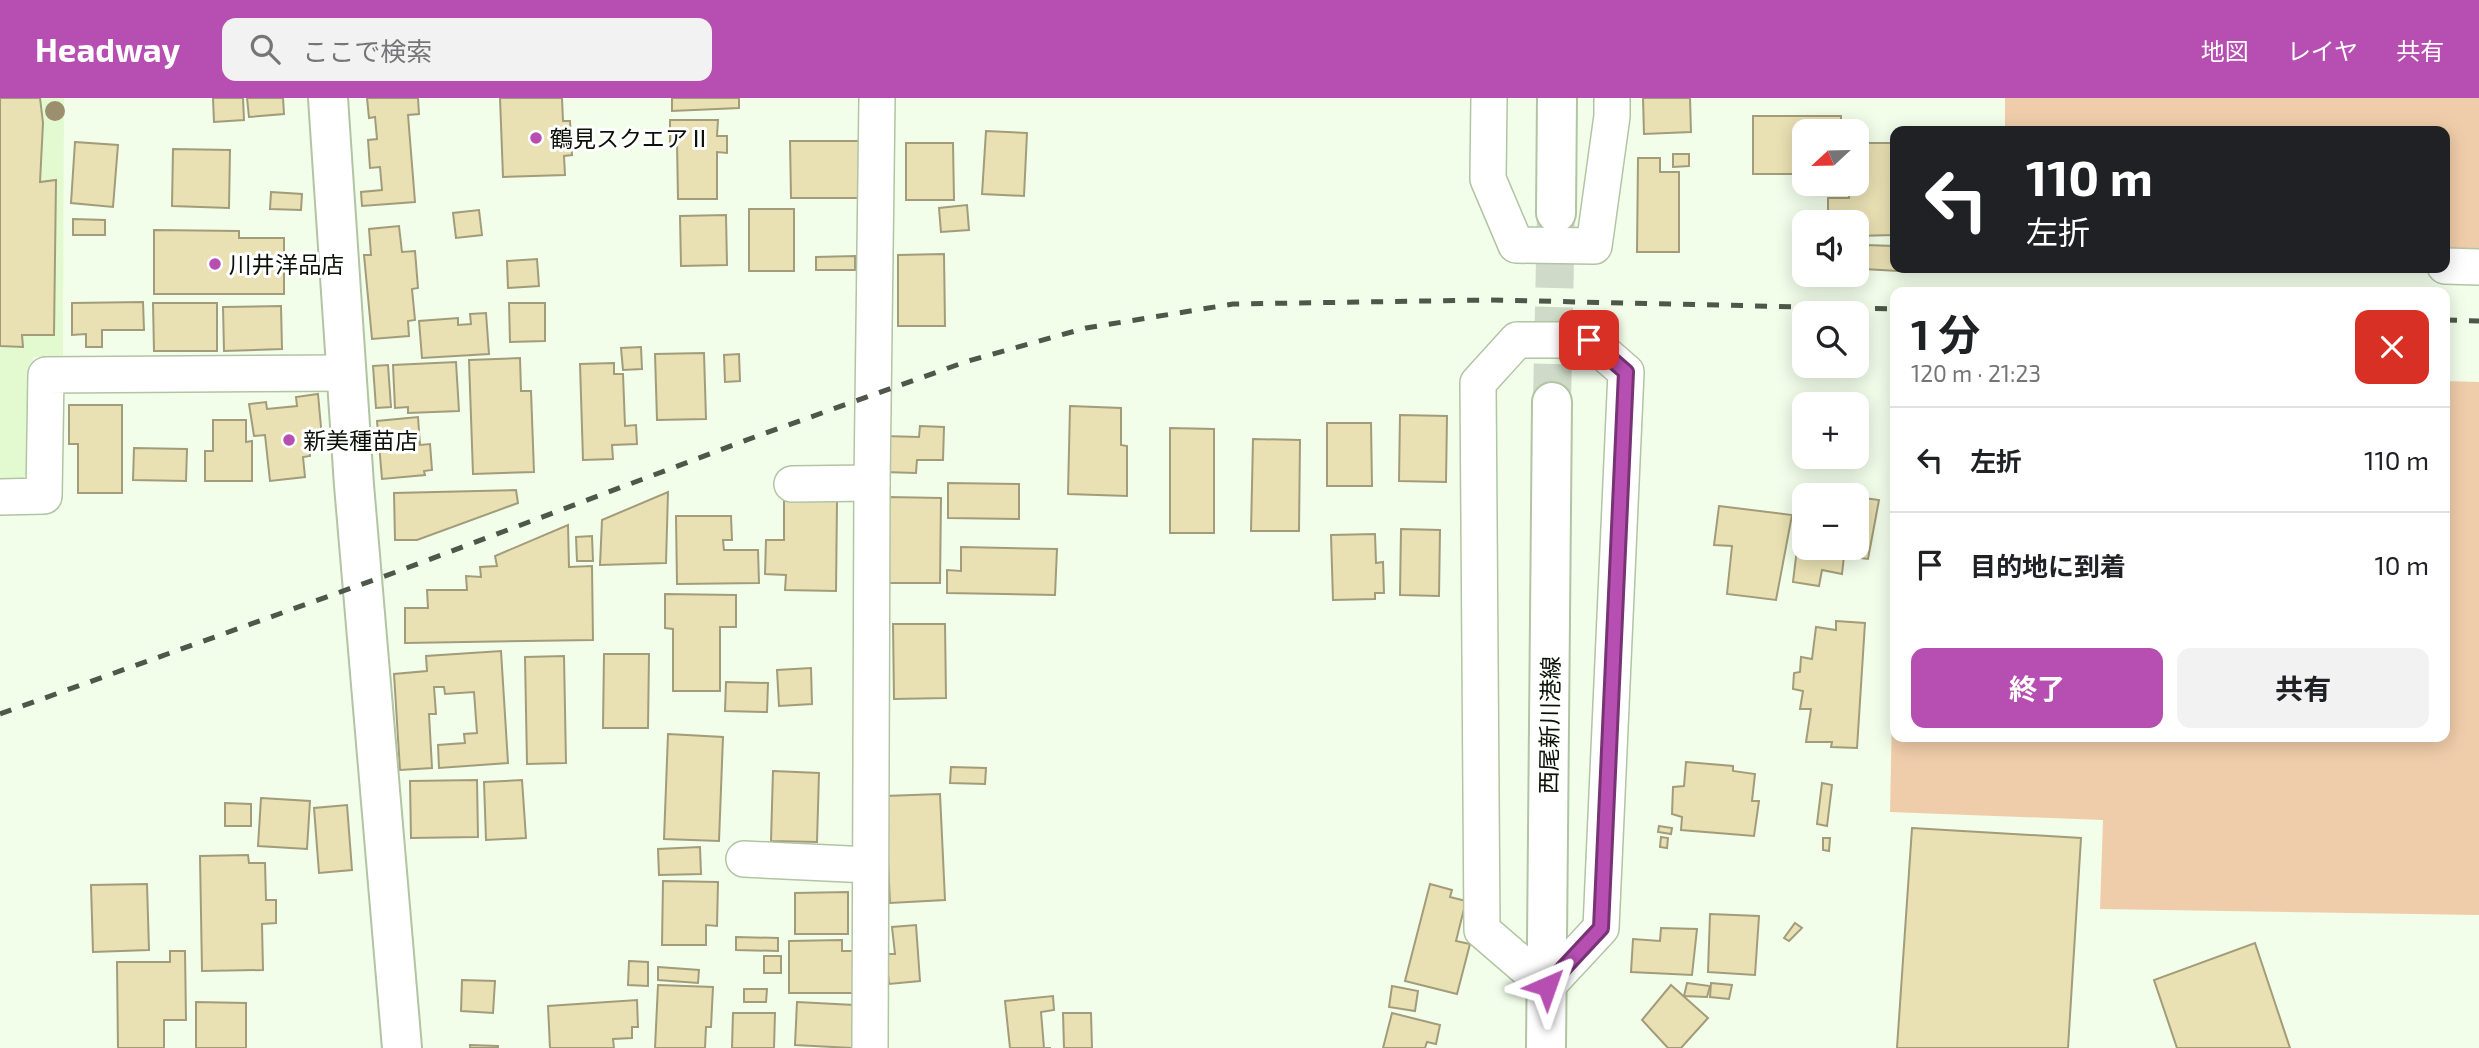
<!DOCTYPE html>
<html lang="ja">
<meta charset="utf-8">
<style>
:root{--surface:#fff;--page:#f2f2f2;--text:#202124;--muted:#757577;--line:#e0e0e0;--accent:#b74fb2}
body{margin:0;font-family:"Exo 2","Noto Sans JP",sans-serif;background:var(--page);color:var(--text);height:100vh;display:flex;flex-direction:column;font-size:26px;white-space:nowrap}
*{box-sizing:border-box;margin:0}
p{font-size:23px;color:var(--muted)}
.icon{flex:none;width:38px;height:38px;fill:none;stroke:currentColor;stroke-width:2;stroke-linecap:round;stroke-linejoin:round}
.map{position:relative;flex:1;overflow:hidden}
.panel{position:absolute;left:1890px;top:189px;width:560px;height:455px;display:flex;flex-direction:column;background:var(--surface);border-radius:14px;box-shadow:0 4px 18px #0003}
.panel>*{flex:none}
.guide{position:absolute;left:1890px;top:28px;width:560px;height:147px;border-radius:14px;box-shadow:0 4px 18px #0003;background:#202124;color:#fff;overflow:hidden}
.needle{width:46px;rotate:248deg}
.fabs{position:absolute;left:1792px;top:21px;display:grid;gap:14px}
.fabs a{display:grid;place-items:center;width:77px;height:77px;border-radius:14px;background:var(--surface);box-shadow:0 4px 18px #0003;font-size:35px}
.pin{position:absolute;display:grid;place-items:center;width:60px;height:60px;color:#fff;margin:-30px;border-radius:14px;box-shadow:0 4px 10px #0006}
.me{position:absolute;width:77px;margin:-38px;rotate:43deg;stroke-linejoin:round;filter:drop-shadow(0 0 5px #0008)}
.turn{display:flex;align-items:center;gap:24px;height:147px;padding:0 21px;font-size:32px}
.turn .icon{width:91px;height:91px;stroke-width:2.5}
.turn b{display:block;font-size:49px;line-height:60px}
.round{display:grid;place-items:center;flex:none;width:74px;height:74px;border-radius:14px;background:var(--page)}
.summary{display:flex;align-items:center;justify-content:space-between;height:119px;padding:0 21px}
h1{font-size:42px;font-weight:700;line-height:52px}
.cta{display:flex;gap:14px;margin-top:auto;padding:14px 21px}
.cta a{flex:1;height:80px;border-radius:14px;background:var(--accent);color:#fff;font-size:28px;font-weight:700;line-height:80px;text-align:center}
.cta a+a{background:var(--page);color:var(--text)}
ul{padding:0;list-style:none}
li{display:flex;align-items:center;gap:21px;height:105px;padding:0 21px;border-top:2px solid var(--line)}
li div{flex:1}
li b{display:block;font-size:26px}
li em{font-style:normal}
header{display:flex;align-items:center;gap:42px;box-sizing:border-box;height:98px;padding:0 35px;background:var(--accent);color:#fff}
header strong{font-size:33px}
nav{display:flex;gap:38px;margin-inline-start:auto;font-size:24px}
.search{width:490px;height:63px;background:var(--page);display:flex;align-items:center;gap:18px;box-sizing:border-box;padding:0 24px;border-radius:14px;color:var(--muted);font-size:26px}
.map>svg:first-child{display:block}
.built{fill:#e3fad1}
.green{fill:#f0cdaa}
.building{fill:#e9e1b3;stroke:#a29c7a;stroke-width:2}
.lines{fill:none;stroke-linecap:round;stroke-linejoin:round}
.secondary-tunnel{stroke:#cfdac8;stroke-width:38;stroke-dasharray:38 19;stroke-linecap:butt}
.minor-casing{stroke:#b2c4a4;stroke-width:38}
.tertiary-casing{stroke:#b2c4a4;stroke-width:42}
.secondary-casing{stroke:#b2c4a4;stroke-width:42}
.minor{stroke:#fff;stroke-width:35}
.tertiary{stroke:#fff;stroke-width:38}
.secondary{stroke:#fff;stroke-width:38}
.rail{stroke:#4e5749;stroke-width:5;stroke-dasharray:12 12;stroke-linecap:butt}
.tree{fill:#9c8f6f}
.route-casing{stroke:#773374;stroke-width:18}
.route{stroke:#b74fb2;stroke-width:12}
.poi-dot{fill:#b74fb2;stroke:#fff;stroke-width:2.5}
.labels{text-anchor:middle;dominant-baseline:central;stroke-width:6;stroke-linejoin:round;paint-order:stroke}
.poi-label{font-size:23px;fill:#0a1106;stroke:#fff;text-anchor:start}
.street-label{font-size:23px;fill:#0a1106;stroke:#fff}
</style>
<header>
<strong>Headway</strong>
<div class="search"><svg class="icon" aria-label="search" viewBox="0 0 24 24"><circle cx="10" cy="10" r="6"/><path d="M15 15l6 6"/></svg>ここで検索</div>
<nav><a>地図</a><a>レイヤ</a><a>共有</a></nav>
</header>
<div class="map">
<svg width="2479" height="950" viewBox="0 0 2479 950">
<rect width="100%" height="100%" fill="#f2feea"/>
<path class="built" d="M0 0H64L63 258 33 259 29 375 14 386H0Z"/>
<g class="green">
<path d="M2005 0H2479V160L2445 159V33H2005Z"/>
<path d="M2445 283 2479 284V817L2100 811 2103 722 1890 714 1894 520 1895 639H2445Z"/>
</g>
<g class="building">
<path d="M0 0H40L43 25 40 84 56 82 54 237H22L23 249 0 248Z"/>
<path d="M213 0H243L244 22 214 24Z"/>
<path d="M247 0H283L284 16 249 19Z"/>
<path d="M367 0H418L419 16 408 17 415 104 362 108 361 94 382 92 380 69 370 70 368 42 377 41 375 19 369 20Z"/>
<path d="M500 0H562L563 23H570L572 57 564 58 565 77 503 79Z"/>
<path d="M672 0H739V10L672 13Z"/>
<path d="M1643 0H1690L1691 34 1644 36Z"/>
<path d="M1753 18H1841V33H1804V76H1753Z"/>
<path d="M670 22H718L717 38H727V55L717 54V101H678L677 44H670Z"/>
<path d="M986 33 1027 35 1024 98 982 96Z"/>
<path d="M790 43H863L864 100H791Z"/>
<path d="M75 44 118 47 113 109 71 105Z"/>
<path d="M906 45H953L954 102H906Z"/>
<path d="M1857 45H1894L1895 91H1893V137L1857 138V124H1828V100H1849L1848 86H1857Z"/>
<path d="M173 51 230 52 229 110 172 108Z"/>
<path d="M1673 56H1689V68L1673 69Z"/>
<path d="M1638 60H1660V74H1679V154H1637Z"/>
<path d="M271 94 302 96 301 112 270 111Z"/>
<path d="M967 107 969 132 941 134 939 110Z"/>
<rect x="749" y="111" width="45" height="62"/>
<path d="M479 112 482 137 456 140 453 115Z"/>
<path d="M726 117 727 167 681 168 680 118Z"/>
<path d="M73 121 105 122V137H73Z"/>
<path d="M399 128 402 154 415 153 418 190 412 191 415 222 408 223 409 238 372 241 364 157H371L369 131Z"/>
<path d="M154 132 239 133V140H284V196H154Z"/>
<path d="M1865 147 1895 148V170H1898V173L1864 171Z"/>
<path d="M944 156 945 228H898V157Z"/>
<path d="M855 158V172H816V159Z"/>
<path d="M537 161 539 188 508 190 507 163Z"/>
<path d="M143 204 144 232H102V249H86V236L72 237V205Z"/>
<path d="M153 205H217V253H154Z"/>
<path d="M509 205H545V243L510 244Z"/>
<path d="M281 208 282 251 224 253 223 209Z"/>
<path d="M486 215 489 256 422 260 419 223 458 220V227L471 226 470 216Z"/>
<path d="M641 249 642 271 623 272 621 250Z"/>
<path d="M704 255 706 321 657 322 655 256Z"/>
<path d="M739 256 740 283 725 284 724 257Z"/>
<path d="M520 260 521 293H531L534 374 473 376 469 262Z"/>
<path d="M456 264 459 313 408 315V309L395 310 393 267Z"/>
<path d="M614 265V276H623L625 328 636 327 637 346 612 347 613 361 583 362 580 266Z"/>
<path d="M388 267 391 309 376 310 373 268Z"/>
<path d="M318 296 322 340 309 341 310 358 303 359 305 379 270 383 265 337 254 338 249 306 266 304 267 311 297 308 296 299Z"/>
<path d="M69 307H122V395H78V346H69Z"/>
<path d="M1070 308 1121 310V347L1127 348V398L1068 396Z"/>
<path d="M1400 317 1447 318 1446 384 1399 383Z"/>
<path d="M418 319 420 347 430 346 432 372 424 373 425 377 382 381 377 323Z"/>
<path d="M213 322H246V344L252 343V383H205V353H213Z"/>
<path d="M1327 325H1371L1372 388H1327Z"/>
<path d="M920 328 944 329 943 362H917L916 375 883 374 884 338 919 339Z"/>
<path d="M1170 330 1214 331V435H1170Z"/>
<path d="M1253 341 1300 342 1299 433H1251Z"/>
<path d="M134 350 187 351 186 383 133 382Z"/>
<path d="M948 385 1019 386V421L948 420Z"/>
<path d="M516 392 518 405 417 442H395L394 395Z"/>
<path d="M668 394 666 465 600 467 602 422Z"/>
<path d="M888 399 941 400 940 485H887Z"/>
<path d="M1857 399 1879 402 1868 461 1844 458 1842 476 1822 472 1819 488 1793 484 1800 426 1804 427V450H1857Z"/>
<path d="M784 403H837L836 493 785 492 786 477 765 476 766 442H784Z"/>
<path d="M1719 408 1792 417 1776 502 1727 496 1732 448 1714 447Z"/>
<path d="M676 418H731L732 442H723L724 452H758L759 485 677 486Z"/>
<path d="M568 427 569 469 592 468 593 542 405 545V510H428L427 492H467L466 478 481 479 480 469 497 468 495 458Z"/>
<path d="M1401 431 1440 432 1439 498 1400 497Z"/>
<path d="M1375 436 1376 465 1383 464 1384 495H1375V501L1333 502 1331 437Z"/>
<path d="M592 438 593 463H577L576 439Z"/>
<path d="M961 449 1057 451 1055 497 947 495V472L961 473Z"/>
<path d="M665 496 736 497V529H720V593H673V531L665 530Z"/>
<path d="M1836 523 1865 525 1857 650 1831 649 1832 644H1806L1811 611H1800L1803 593 1793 591 1794 575 1800 574 1801 559 1812 561 1816 529 1836 532Z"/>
<path d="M893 526H945L946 600 894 601Z"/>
<path d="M501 553 508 665 439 670 438 647 465 645 464 636 477 635 474 594 445 596 444 589H434L436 616H429L432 670 400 672 394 576 427 573 426 558Z"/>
<path d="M604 556H649L648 630H603Z"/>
<path d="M564 558 566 665 527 666 525 559Z"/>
<path d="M811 570 812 606 779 608 777 572Z"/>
<path d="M726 584 768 585 767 614 725 613Z"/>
<path d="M668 636 723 639 719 743 664 741Z"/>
<path d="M1686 664 1733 668V673L1755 676 1752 703H1759L1754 738 1681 732 1682 719 1672 716 1673 689 1684 688Z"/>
<path d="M951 669 986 670 985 686 950 685Z"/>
<path d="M773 673 819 675 817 744 771 743Z"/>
<path d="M477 682 478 739 411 740 410 683Z"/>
<path d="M522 682 526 740 486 742 484 684Z"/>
<path d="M1822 685 1832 687 1827 728 1817 726Z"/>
<path d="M940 696 945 802 890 805 885 698Z"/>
<path d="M261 700 310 703 307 751 258 748Z"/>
<path d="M225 705 251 706V728H225Z"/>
<path d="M347 707 352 772 319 775 314 710Z"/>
<path d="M1659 728 1672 730 1671 736 1658 734Z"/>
<path d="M1912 730 2081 740 2068 950H1897Z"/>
<path d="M1661 739 1668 740 1667 750 1660 749Z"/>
<path d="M1823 740H1830L1829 753 1823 752Z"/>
<path d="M700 749 701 776 659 777 658 751Z"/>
<path d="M248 757 249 765H265L266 802H276V825L262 826 263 872 202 873 200 758Z"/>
<path d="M663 783 718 784 717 828 706 827V847H662Z"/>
<path d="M147 786 149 852 93 854 91 787Z"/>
<path d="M1430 786 1452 792 1450 799 1466 803 1456 843 1470 846 1457 896 1405 883Z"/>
<path d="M848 794V836H795V795Z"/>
<path d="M1710 816 1759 818 1755 877 1708 874Z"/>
<path d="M1795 825 1802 830 1789 843 1784 840Z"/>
<path d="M916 827 920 883 889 886 886 856H895L892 829Z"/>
<path d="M1661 830 1697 831 1692 877 1631 874 1633 841 1660 843Z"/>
<path d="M736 839 778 840V853L736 852Z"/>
<path d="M842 842V853H858V895H789V843Z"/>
<path d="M2255 845 2290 950H2177L2154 882Z"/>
<path d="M170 853H185L186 922H164V950H118L117 864H170Z"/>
<rect x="764" y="858" width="17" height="17"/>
<path d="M629 863 648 864V888L628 887Z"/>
<path d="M658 869 699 872 698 885 658 882Z"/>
<path d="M462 882 495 883 493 915 461 913Z"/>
<path d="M1687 885 1710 888 1707 899 1684 898Z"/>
<path d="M1711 885 1732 887 1729 901 1710 899Z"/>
<path d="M658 887 713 889 711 929H706L705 950H655Z"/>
<path d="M1671 887 1708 920 1681 950H1668L1642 922Z"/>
<path d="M1392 888 1418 893 1415 913 1389 909Z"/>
<path d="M744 891H767L766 904H744Z"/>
<path d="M1053 898 1054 912 1041 914 1044 950H1051H1010L1005 903Z"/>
<path d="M637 902 638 929H632V940L613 941 614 950H550L548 908Z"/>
<path d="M196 904 246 905V950H196Z"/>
<path d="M797 904 854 907 852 950 795 947Z"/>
<path d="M733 915H775L774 950H732Z"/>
<path d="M1063 915H1091L1092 950H1064Z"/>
<path d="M1392 915 1440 927 1436 946 1427 944 1425 950H1383Z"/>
<path d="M470 947 498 948V950H470Z"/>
</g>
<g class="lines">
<path class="secondary-tunnel" d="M1552 304 1556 115"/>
<g class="minor-casing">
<g id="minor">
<path d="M1489 0 1488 81 1516 147 1594 148 1612 18V0"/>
<path d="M2445 168 2479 169"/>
<path d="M1517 242H1589L1626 274 1601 830 1547 888 1482 832 1478 285Z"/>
<path d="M792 386 872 385"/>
<path d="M0 399 44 398 46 277 346 275"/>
<path d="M744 761 869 767"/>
<path d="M870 950 872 385 877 0"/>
</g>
</g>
<g class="tertiary-casing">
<path id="tertiary" d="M328 0 354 387 402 950"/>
</g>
<g class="secondary-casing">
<g id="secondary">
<path d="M1556 115 1557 0"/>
<path d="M1546 950 1552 304"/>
</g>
</g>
<use href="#minor" class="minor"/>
<use href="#tertiary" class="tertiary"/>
<use href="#secondary" class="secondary"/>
<g class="rail">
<path d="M2445 222 2479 223"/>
<path d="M0 616 396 474 760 337 968 263 1086 230 1233 206 1490 202 1895 211"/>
</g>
</g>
<circle class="tree" cx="55" cy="13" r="10"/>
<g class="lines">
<g class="route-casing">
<path id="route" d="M1547 888 1601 830 1626 274 1589 242"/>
</g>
<use href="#route" class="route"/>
</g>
<g class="poi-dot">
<circle cx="536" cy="40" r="7"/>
<circle cx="215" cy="166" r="7"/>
<circle cx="289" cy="342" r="7"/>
</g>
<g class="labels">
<g class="poi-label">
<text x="550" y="40">鶴見スクエアⅡ</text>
<text x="229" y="166">川井洋品店</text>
<text x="303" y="342">新美種苗店</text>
</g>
<g class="street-label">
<text transform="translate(1549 627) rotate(-89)">西尾新川港線</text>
</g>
</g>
</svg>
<div class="fabs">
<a><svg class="needle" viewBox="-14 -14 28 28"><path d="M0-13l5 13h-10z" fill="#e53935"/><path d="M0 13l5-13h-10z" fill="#757577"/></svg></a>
<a><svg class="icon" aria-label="sound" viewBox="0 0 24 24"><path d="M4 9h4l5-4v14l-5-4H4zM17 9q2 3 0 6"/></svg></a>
<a><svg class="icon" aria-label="search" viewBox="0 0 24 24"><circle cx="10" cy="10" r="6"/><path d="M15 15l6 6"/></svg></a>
<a>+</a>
<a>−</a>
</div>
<div class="pin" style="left:1589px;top:242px;background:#d93025"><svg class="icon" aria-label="arrive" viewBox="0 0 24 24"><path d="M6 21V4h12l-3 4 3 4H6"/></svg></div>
<svg class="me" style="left:1547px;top:888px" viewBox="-20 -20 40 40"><path d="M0-17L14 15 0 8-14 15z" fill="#b74fb2" stroke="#fff" stroke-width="4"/></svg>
<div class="guide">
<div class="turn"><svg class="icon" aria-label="left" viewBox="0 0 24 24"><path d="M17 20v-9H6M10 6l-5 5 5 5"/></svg><div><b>110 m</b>左折</div></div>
</div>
<section class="panel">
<div class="summary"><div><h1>1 分</h1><p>120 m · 21:23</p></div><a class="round" style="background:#d93025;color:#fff"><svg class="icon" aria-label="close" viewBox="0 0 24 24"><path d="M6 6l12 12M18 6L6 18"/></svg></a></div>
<ul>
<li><svg class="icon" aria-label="left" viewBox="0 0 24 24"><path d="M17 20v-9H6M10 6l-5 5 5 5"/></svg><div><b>左折</b></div><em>110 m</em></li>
<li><svg class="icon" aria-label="arrive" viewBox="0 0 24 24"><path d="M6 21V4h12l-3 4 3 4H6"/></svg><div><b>目的地に到着</b></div><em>10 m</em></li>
</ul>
<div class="cta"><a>終了</a><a>共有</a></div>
</section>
</div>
